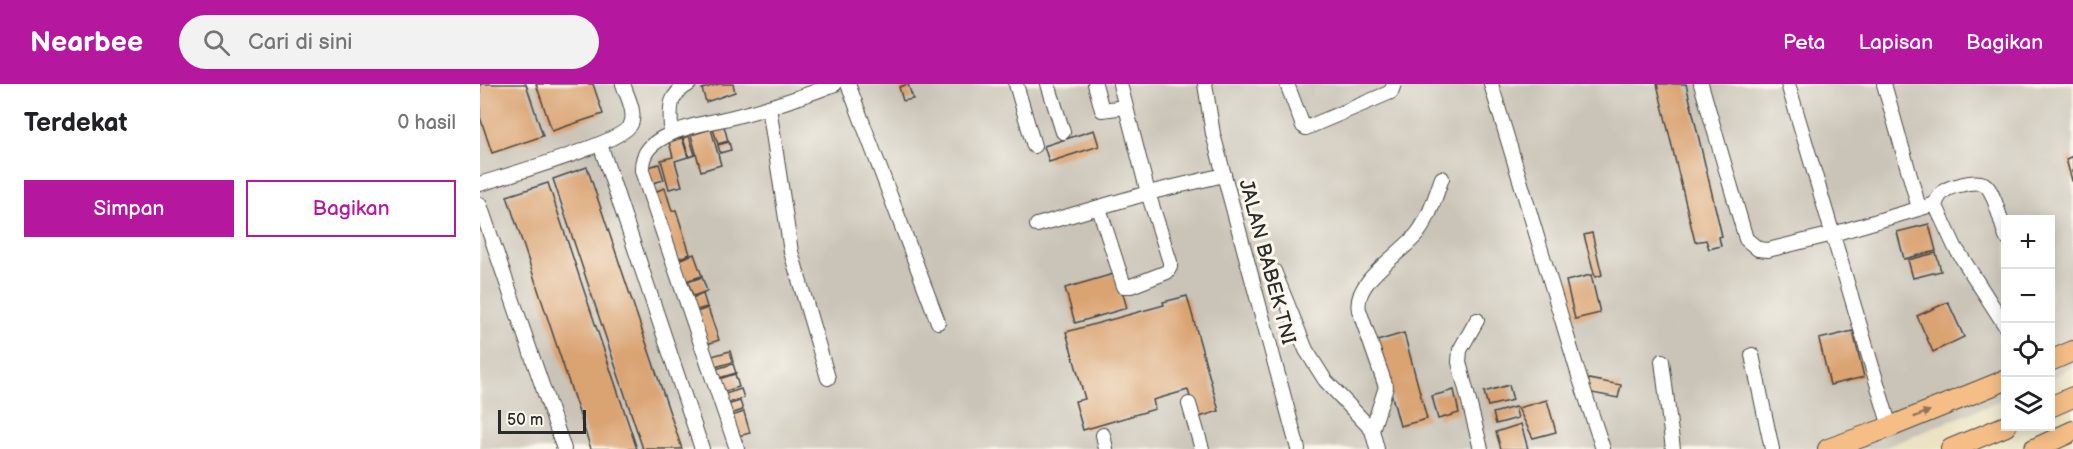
<!DOCTYPE html>
<html lang="id">
<meta charset="utf-8">
<style>
:root{--surface:#fff;--page:#f2f2f2;--text:#202124;--muted:#757577;--line:#e0e0e0;--accent:#b5179e}
body{margin:0;font-family:"Balsamiq Sans",sans-serif;background:var(--page);color:var(--text)}
.controls{position:absolute;right:18px;bottom:18px;display:grid;overflow:hidden;border-radius:0px;box-shadow:0 3px 15px #0003}
.controls button{width:54px;height:54px;display:grid;place-items:center;padding:0;border:0;border-bottom:2px solid var(--line);background:var(--surface);color:var(--text);font:30px sans-serif}
.scale{position:absolute;left:18px;bottom:15px;width:88px;box-sizing:border-box;padding-left:6px;border:3px solid #2b2b2b;border-top:0;font-size:16px;line-height:21px;white-space:nowrap;color:#2b2b2b;-webkit-text-stroke:4px #fbf7ec;paint-order:stroke}
.list{margin:0;padding:0;list-style:none}
h2{display:flex;justify-content:space-between;align-items:center;height:78px;margin:0;padding:0 24px;font-size:26px}
h2 small{font-size:20px;font-weight:400;color:var(--muted)}
.actions{display:flex;gap:12px;padding:18px 24px}
.actions a{flex:1;padding:14px 0;border:2px solid var(--accent);border-radius:0px;text-align:center;font-size:21px;color:var(--accent)}
.actions .main{background:var(--accent);color:#fff}
.icon{flex:none;width:33px;height:33px;fill:none;stroke:currentColor;stroke-width:2;stroke-linecap:round;stroke-linejoin:round}
.map{position:relative;flex:none;width:1593px;height:365px;overflow:hidden}
header{display:flex;align-items:center;gap:36px;box-sizing:border-box;height:84px;padding:0 30px;background:var(--accent);color:#fff}
header strong{font-size:28px}
nav{display:flex;gap:33px;margin-inline-start:auto;font-size:21px}
.search{width:420px;height:54px;background:var(--page);display:flex;align-items:center;gap:15px;box-sizing:border-box;padding:0 21px;border-radius:33px;color:var(--muted);font-size:22px}
main{display:flex}
aside{flex:1;background:var(--surface)}
.map>svg:first-child{display:block}
</style>
<header>
<strong>Nearbee</strong>
<div class="search"><svg class="icon" aria-label="search" viewBox="0 0 24 24"><circle cx="10" cy="10" r="6"/><path d="M15 15l6 6"/></svg>Cari di sini</div>
<nav><a>Peta</a><a>Lapisan</a><a>Bagikan</a></nav>
</header>
<main>
<aside>
<h2>Terdekat<small>0 hasil</small></h2>
<ul class="list">
</ul>
<div class="actions"><a class="main">Simpan</a><a>Bagikan</a></div>
</aside>
<div class="map">
<svg width="1593" height="365" viewBox="0 0 1593 365">
<rect width="100%" height="100%" fill="#fbf7ec"/>
<filter id="ink" filterUnits="userSpaceOnUse"><feTurbulence type="fractalNoise" baseFrequency=".0167" numOctaves="2"/><feDisplacementMap in="SourceGraphic" scale="12" xChannelSelector="R" yChannelSelector="G"/><feConvolveMatrix kernelMatrix="1 2 1 2 8 2 1 2 1" color-interpolation-filters="sRGB"/></filter>
<filter id="wash" filterUnits="userSpaceOnUse"><feTurbulence type="fractalNoise" baseFrequency=".008" numOctaves="4" result="noise"/><feDisplacementMap in="SourceGraphic" scale="24" xChannelSelector="R" yChannelSelector="G"/><feGaussianBlur stdDeviation="1.35" result="paint"/><feColorMatrix in="noise" values="0 0 0 0 0 0 0 0 0 0 0 0 0 0 0 0 0 1.4 0 .05"/><feComposite in="paint" operator="in"/></filter>
<g filter="url(#wash)">
<rect width="100%" height="100%" fill="#ebe3c3"/>
<!-- industrial -->
<polygon fill="#c9c3b8" points="0,0 1593,0 1593,283 1571,294 1570,135 1526,135 1525,315 1401,365 0,365"/>
<g id="blocks">
<!-- building -->
<g fill="#daa372">
<polygon points="0,0 46,0 63,52 12,69 0,33"/>
<polygon points="56,0 113,0 123,30 72,47"/>
<polygon points="239,0 253,0 255,8 226,18 222,5"/>
<polygon points="428,0 433,15 423,17 419,3"/>
<polygon points="1177,0 1206,0 1242,152 1239,153 1241,162 1229,165 1226,156 1215,158"/>
<polygon points="244,42 248,57 238,60 233,45"/>
<polygon points="231,45 241,81 221,87 211,51"/>
<polygon points="614,46 619,62 569,78 564,62"/>
<polygon points="209,52 215,71 209,73 203,54"/>
<polygon points="202,54 208,73 195,77 202,102 189,105 181,76 193,73 189,58"/>
<polygon points="249,58 251,66 240,69 238,61"/>
<polygon points="1593,72 1593,97 1592,97 1586,75"/>
<polygon points="179,80 184,96 172,99 168,83"/>
<polygon points="107,83 202,365 163,365 73,95"/>
<polygon points="68,99 157,365 111,365 27,112"/>
<polygon points="185,104 192,127 196,126 210,170 197,175 174,108"/>
<polygon points="1449,140 1456,167 1424,175 1417,148"/>
<polygon points="1112,149 1122,191 1115,193 1104,151"/>
<polygon points="1456,169 1461,187 1433,194 1428,176"/>
<polygon points="214,170 222,192 205,197 198,176"/>
<polygon points="637,189 647,224 595,239 585,204"/>
<polygon points="1111,191 1120,229 1095,235 1086,197"/>
<polygon points="222,193 227,207 213,212 208,198"/>
<polygon points="223,210 227,223 213,227 209,215"/>
<polygon points="707,212 739,327 716,334 708,306 673,316 675,325 603,346 595,317 605,315 586,248 684,221 683,218"/>
<polygon points="1468,218 1484,253 1453,268 1437,232"/>
<polygon points="228,224 239,256 224,261 214,229"/>
<polygon points="1373,247 1384,293 1350,301 1339,255"/>
<polygon points="924,249 947,335 920,342 897,257"/>
<polygon points="250,267 253,278 235,283 232,272"/>
<polygon points="253,280 256,289 239,294 236,285"/>
<polygon points="255,290 259,303 242,308 239,295"/>
<polygon points="1109,295 1141,301 1138,314 1107,308"/>
<polygon points="1029,301 1033,316 1008,322 1004,308"/>
<polygon points="261,305 264,314 244,320 242,311"/>
<polygon points="974,306 979,329 958,335 952,312"/>
<polygon points="1067,316 1076,348 1053,354 1038,324"/>
<polygon points="260,317 263,326 247,331 244,322"/>
<polygon points="1035,323 1038,334 1016,340 1013,329"/>
<polygon points="264,328 270,349 254,353 249,333"/>
<polygon points="1041,340 1048,365 1021,365 1016,348"/>
</g>
</g>
</g>
<g filter="url(#ink)">
<use href="#blocks" fill-opacity="0" stroke="#484742" stroke-width="1.5"/>
<g fill="none" stroke-linecap="round" stroke-linejoin="round">
<!-- minor casing -->
<g stroke="#484742" stroke-width="16">
<g id="minor">
<polyline points="368,0 458,238"/>
<polyline points="536,0 554,62"/>
<polyline points="568,0 583,48"/>
<polyline points="615,0 622,26 645,23"/>
<polyline points="725,0 733,50 744,91 818,365"/>
<polyline points="807,0 823,42 826,44 911,8 914,0"/>
<polyline points="1011,0 1099,292 1123,365"/>
<path d="M 1221,0 L 1266,155 L 1278,165 L 1288,166 L 1353,150 L 1455,120 C 1461,107 1466,104 1480,101 C 1487,99 1497,97 1504,100 C 1514,105 1522,142 1526,153"/>
<polyline points="1308,0 1410,343"/>
<polyline points="1404,0 1439,124"/>
<polyline points="289,23 311,168 348,294"/>
<path d="M 191,49 C 191,25 186,13 209,0"/>
<polyline points="120,60 222,365"/>
<path d="M 0,100 C 24,92 143,59 151,40 C 156,28 147,12 143,0"/>
<polyline points="1455,120 1475,163 1526,243"/>
<polyline points="0,121 84,365"/>
<polyline points="619,124 644,202 651,202 687,188 690,183 690,178 668,109 640,0"/>
<polyline points="557,141 668,109 744,91"/>
<polyline points="794,187 826,266 845,296 892,346 897,365"/>
<polyline points="997,236 980,266 979,278 1001,365"/>
<polyline points="1272,271 1292,365"/>
<polyline points="1182,277 1193,365"/>
<polyline points="709,320 722,365"/>
<path d="M 892,346 L 906,303 L 879,226 C 873,197 920,171 937,150 C 950,133 955,113 962,94"/>
<polyline points="623,351 626,365"/>
<path d="M 257,365 L 162,87 C 161,67 173,58 190,50 C 207,41 234,38 253,33 C 288,24 322,13 355,0"/>
</g>
</g>
<!-- highway casing -->
<g stroke="#484742" stroke-width="22">
<g id="highway">
<polyline points="1570,277 1593,267"/>
<polyline points="1570,323 1593,313"/>
<polyline points="1348,365 1410,343 1526,296"/>
<polyline points="1471,365 1526,342"/>
<polyline points="1554,365 1593,347"/>
</g>
</g>
<!-- minor -->
<use href="#minor" stroke="#fff" stroke-width="14"/>
<!-- highway -->
<use href="#highway" stroke="#f6be87" stroke-width="20"/>
</g>
<!-- one-way arrows -->
<defs><path id="oneway-solid" d="M-6-.8H1V-3.2L6.5 0L1 3.2V.8H-6Z" transform="scale(1.5)"/></defs>
<use fill="#907459" href="#oneway-solid" transform="translate(1442 330) rotate(-22)"/>
</g>
<g text-anchor="middle" dominant-baseline="central" stroke-width="6" stroke-linejoin="round" paint-order="stroke">
<!-- street labels -->
<g font-size="20" fill="#2b2b2b" stroke="#fbf7ec">
<text transform="translate(787 178) rotate(75)">JALAN BABEK TNI</text>
</g>
</g>
</svg>
<div class="controls">
<button>+</button>
<button>−</button>
<button><svg class="icon" aria-label="locate" viewBox="0 0 24 24"><circle cx="12" cy="12" r="6"/><path d="M12 2v4M12 18v4M2 12h4M18 12h4"/></svg></button>
<button><svg class="icon" aria-label="layers" viewBox="0 0 24 24"><path d="M12 4l9 5-9 5-9-5zM3 14l9 5 9-5"/></svg></button>
</div>
<div class="scale">50 m</div>
</div>
</main>
